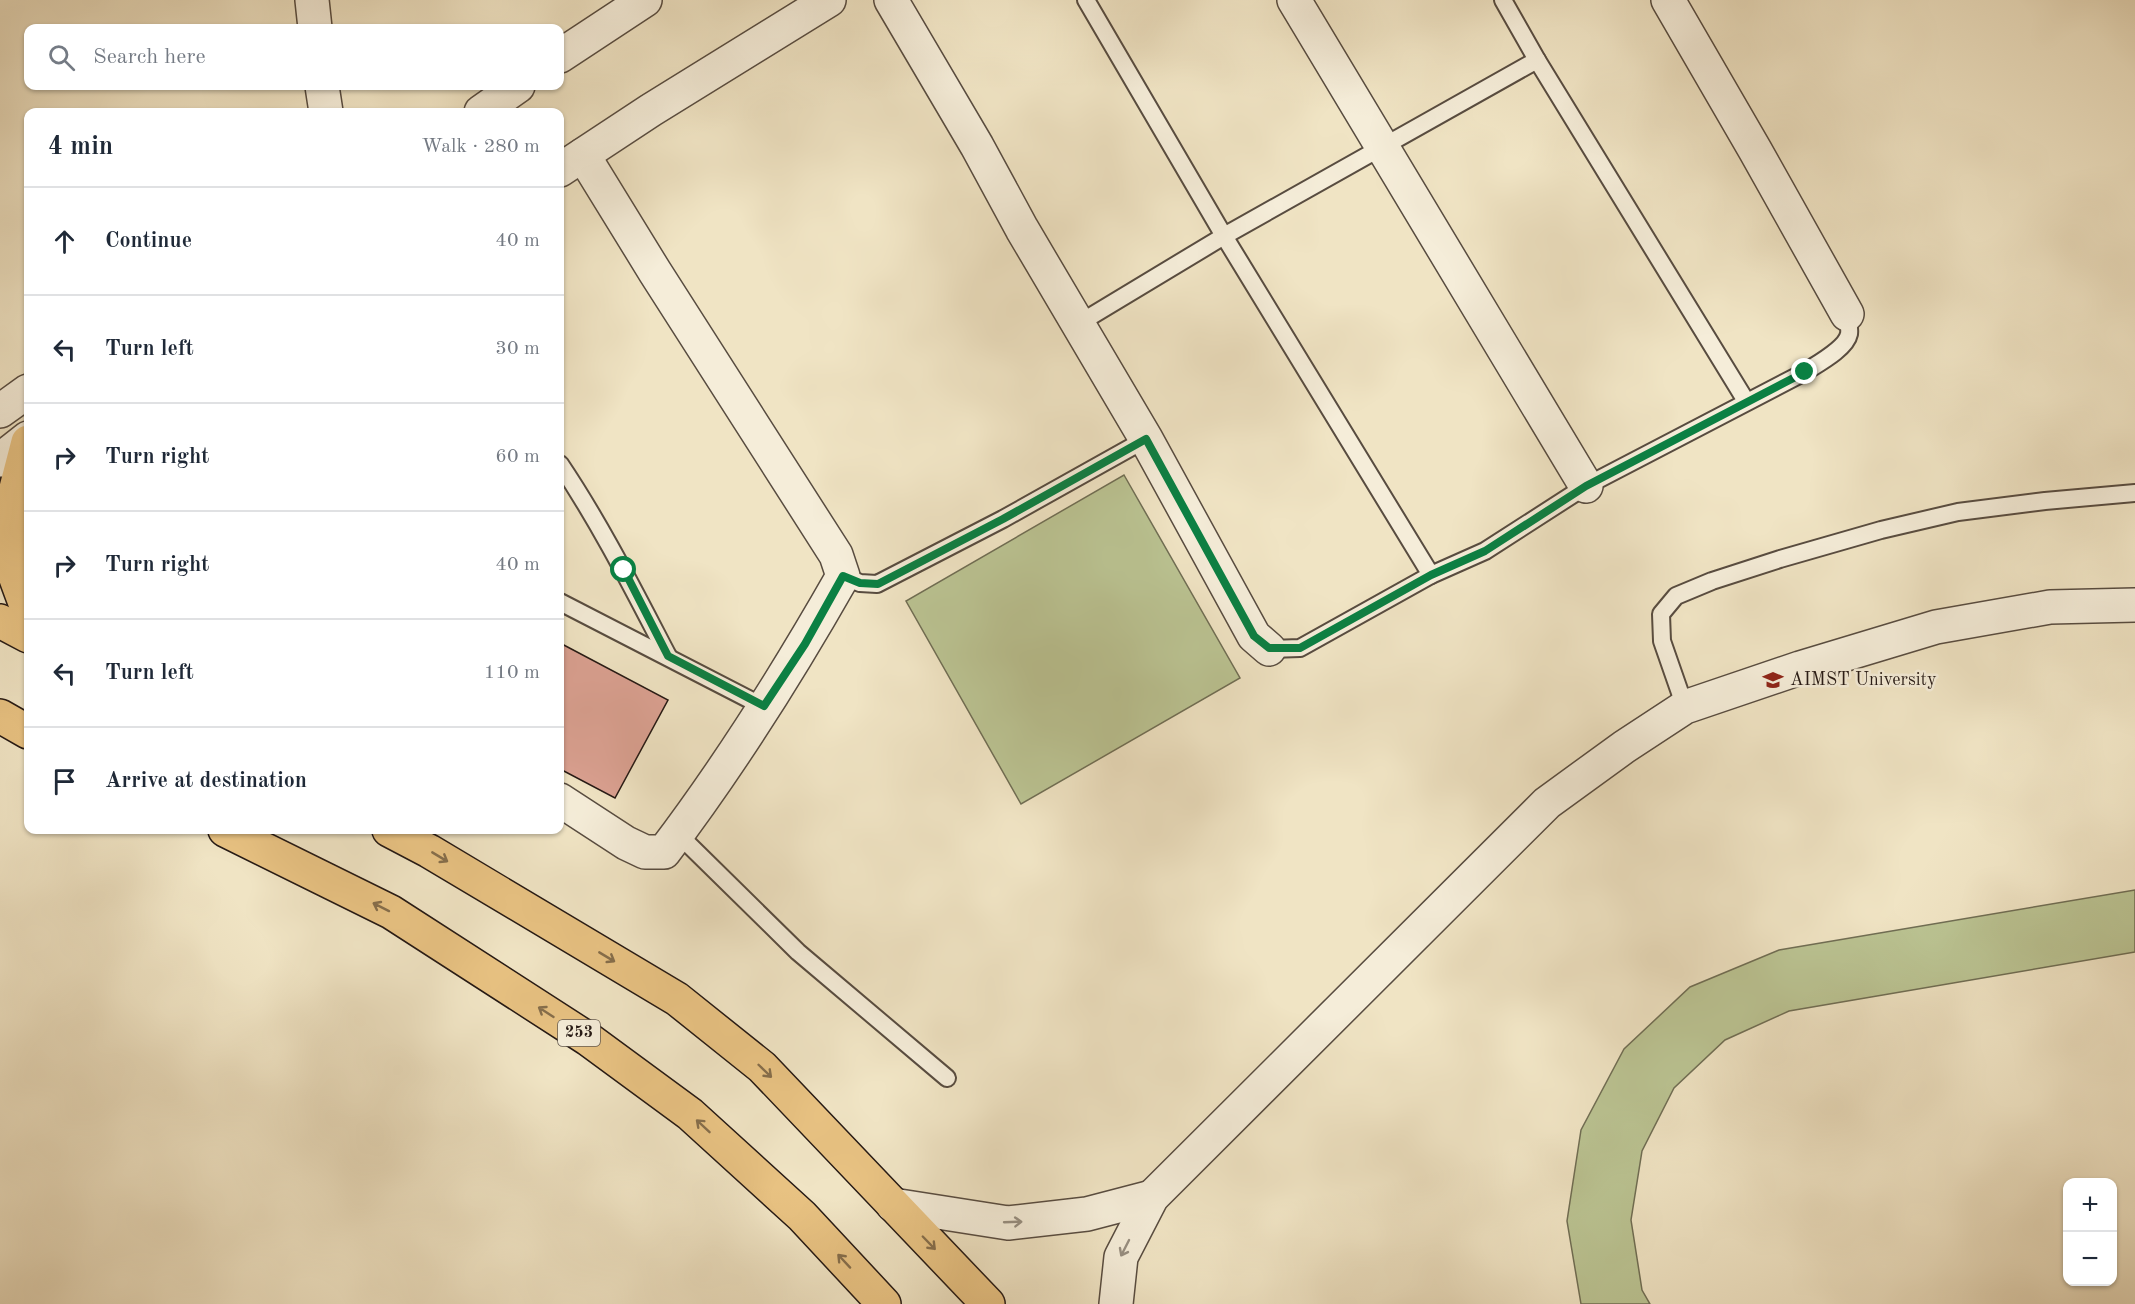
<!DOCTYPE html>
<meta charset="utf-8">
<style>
:root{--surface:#fff;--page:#f2f2f3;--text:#1f2937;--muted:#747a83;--line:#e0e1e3}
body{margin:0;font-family:"Old Standard TT",serif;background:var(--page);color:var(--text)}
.controls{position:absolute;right:18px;bottom:18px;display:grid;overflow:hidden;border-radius:12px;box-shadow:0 2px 4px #0004}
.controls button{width:54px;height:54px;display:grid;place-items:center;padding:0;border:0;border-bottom:2px solid var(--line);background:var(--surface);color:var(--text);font:30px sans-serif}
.stop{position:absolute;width:18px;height:18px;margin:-14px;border:4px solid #0b8043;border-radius:50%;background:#fff}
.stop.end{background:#0b8043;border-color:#fff;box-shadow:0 2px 6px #0008}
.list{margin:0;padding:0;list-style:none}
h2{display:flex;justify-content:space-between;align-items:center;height:78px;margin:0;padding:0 24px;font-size:26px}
h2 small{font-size:20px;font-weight:400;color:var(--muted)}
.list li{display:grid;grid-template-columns:39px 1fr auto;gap:18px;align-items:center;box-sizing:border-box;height:108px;padding:0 24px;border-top:2px solid var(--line)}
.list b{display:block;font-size:22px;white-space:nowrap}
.list em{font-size:20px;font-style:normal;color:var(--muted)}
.icon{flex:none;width:33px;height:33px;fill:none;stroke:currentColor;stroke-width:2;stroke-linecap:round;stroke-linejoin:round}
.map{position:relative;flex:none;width:2135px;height:1304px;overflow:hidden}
.search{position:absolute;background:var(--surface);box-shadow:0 2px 4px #0004;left:24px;top:24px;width:540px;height:66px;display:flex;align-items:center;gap:15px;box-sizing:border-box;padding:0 21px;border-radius:12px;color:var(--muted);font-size:22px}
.panel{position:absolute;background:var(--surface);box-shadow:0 2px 4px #0004;left:24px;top:108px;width:540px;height:726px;border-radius:12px}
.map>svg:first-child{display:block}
</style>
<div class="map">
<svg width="2135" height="1304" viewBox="0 0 2135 1304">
<rect width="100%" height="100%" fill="#f0e4c4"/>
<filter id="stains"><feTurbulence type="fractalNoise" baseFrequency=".00333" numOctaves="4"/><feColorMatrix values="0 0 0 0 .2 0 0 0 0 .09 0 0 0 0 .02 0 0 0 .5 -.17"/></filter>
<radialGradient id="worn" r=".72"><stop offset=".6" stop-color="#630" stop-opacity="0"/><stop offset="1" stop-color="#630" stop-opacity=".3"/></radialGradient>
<!-- green -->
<g fill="#bbc493" stroke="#706e54" stroke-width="1.5">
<polygon points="1124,475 1240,678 1021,804 906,601"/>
<polygon points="2135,890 2135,952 1789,1011 1725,1040 1674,1088 1642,1151 1631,1220 1642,1290 1650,1304 1581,1304 1567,1221 1581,1130 1624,1049 1690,987 1779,950"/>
</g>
<!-- building -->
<polygon fill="#dba192" stroke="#251914" stroke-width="1.5" points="560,643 668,700 615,798 560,769"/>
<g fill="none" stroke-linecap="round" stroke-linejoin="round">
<!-- lane casing -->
<g stroke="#584c40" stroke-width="20">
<g id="lane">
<polyline points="1086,0 1224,236 1431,575 1300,648 1269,649"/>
<polyline points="1503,0 1537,60 1746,401"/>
<polyline points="1078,324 1224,236 1537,60"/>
<path d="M 560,464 C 601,525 634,591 668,656"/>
<path d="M 1431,575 L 1485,551 L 1586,486 L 1805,372 C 1817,364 1846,349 1849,334 C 1850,328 1848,321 1847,314"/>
<polyline points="843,576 860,583 877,584 1003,519 1146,439"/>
<polyline points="560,602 764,707"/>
<polyline points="1685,707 1662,641 1661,614 1676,596 1712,581 1780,559 1881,530 1958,512 2045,501 2135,493"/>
<polyline points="678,834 798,952 947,1078"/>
</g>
</g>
<!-- street casing -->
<g stroke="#584c40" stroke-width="36">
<g id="street">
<polyline points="312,0 315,28"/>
<polyline points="891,0 977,146 1022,229 1146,439 1254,636 1269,649"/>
<polyline points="1294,0 1586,486"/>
<polyline points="1668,0 1755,150 1847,314"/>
<polyline points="560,56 645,0"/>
<polyline points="322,86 326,112"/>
<polyline points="481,112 518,86"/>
<polyline points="560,170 651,110 829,0"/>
<polyline points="0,411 28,391"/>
<polyline points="0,460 28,438"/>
<path d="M 560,800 L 626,843 L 645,852 L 664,852 C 730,765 789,671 843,576 L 836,555 L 655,272 L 583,155"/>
<polyline points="893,1205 1008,1223 1087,1214 1152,1197"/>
<polyline points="1116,1304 1121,1257 1152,1197 1547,803 1624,747 1685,707 1800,668 1936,627 2050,607 2135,605"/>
</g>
</g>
<!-- primary casing -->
<g stroke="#251914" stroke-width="36">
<g id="primary">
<polyline points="28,442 14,496 11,565 28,611"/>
<polyline points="0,621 28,636"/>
<polyline points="0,716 28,732"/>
<polyline points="225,830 391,912 588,1039 690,1114 802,1216 884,1304"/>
<polyline points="389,830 429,851 677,999 762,1067 988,1304"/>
</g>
</g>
<!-- lane -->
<use href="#lane" stroke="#f5edd9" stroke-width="16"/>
<!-- street -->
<use href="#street" stroke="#f5edd9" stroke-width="33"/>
<!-- primary -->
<use href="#primary" stroke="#e8c282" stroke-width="33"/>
</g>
<!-- one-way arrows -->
<defs><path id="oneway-shaft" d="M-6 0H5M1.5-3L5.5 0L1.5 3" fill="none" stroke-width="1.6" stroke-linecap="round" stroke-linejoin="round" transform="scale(1.5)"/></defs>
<g stroke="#866e4b">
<use href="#oneway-shaft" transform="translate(440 857) rotate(31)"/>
<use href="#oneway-shaft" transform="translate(381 907) rotate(-153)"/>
<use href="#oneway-shaft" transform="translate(607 957) rotate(31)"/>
<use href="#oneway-shaft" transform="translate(546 1012) rotate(-147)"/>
<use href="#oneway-shaft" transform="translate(765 1071) rotate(44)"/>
<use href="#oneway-shaft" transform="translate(703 1126) rotate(-137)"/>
<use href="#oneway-shaft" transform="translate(929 1243) rotate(46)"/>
<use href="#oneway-shaft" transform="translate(844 1261) rotate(-133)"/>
</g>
<g stroke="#978e80">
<use href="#oneway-shaft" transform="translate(1013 1222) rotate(-2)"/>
<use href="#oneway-shaft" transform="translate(1125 1248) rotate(117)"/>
</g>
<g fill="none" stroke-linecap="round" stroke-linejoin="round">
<!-- route -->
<polyline stroke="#0b8043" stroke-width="8" points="624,570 668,656 764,706 805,644 843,576 860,583 878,584 1003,519 1146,439 1254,636 1269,648 1300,648 1431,575 1485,551 1586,486 1805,372"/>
</g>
<!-- icons -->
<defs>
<g id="university-bare" transform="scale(1.62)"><path d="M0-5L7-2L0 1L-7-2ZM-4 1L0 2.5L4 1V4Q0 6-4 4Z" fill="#8f2418" stroke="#f5edd9" stroke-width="2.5" paint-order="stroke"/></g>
</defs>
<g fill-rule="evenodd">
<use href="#university-bare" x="1773" y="680"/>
</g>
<g text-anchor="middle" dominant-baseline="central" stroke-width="5" stroke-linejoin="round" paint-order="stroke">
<!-- shield labels -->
<rect fill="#f5edd9" stroke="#63594f" stroke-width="1.5" x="558" y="1020" width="42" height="26" rx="4.5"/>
<g font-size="16" font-weight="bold" fill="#251914">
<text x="579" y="1033">253</text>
</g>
<!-- poi labels -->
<g font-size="18" fill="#251914" stroke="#f5edd9" text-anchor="start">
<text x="1790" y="680">AIMST University</text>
</g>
</g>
<rect width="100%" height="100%" filter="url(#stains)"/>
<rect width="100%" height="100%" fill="url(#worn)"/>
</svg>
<div class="controls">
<button>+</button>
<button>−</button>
</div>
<div class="stop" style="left:624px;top:570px"></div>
<div class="stop end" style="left:1805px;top:372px"></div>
<div class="search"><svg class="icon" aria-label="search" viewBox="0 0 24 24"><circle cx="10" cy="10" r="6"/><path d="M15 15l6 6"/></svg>Search here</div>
<section class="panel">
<h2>4 min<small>Walk · 280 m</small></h2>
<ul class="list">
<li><svg class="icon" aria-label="ahead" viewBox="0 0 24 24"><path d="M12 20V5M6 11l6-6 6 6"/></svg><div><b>Continue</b></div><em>40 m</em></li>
<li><svg class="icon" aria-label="left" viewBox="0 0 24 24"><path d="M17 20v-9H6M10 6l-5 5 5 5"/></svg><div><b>Turn left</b></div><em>30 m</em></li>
<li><svg class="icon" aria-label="right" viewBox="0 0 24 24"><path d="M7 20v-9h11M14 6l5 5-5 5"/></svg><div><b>Turn right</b></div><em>60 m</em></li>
<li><svg class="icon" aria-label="right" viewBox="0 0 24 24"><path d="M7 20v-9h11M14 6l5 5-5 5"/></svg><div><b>Turn right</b></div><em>40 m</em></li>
<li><svg class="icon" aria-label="left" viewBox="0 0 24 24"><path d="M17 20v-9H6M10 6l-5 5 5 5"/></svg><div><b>Turn left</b></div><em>110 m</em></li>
<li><svg class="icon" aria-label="arrive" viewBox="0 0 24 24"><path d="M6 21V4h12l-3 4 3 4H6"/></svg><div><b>Arrive at destination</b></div></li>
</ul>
</section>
</div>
